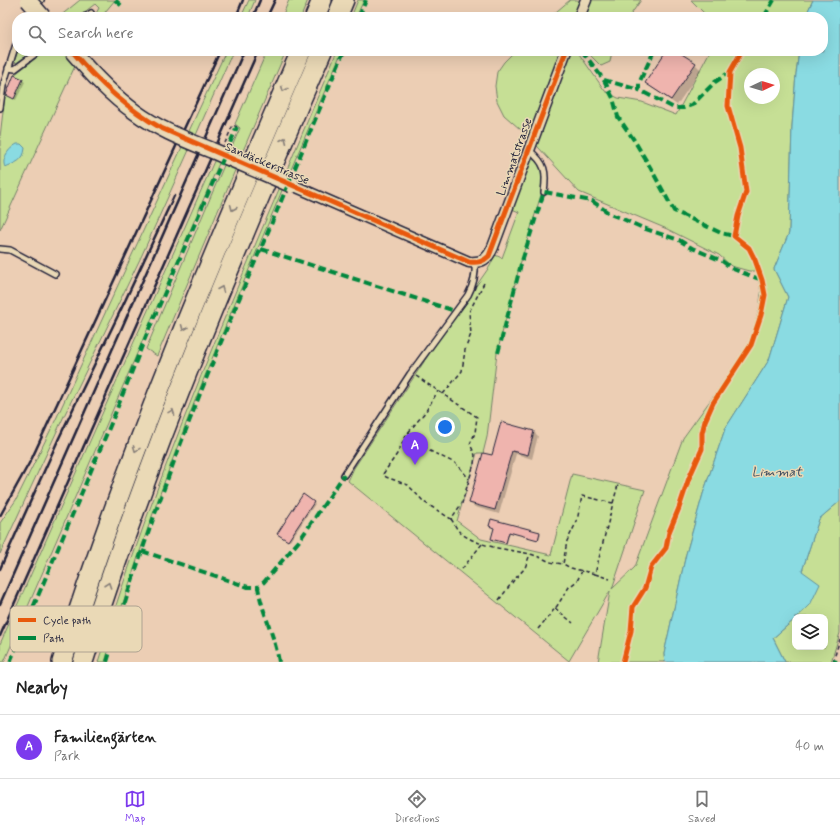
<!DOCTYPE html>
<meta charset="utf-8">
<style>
:root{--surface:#fff;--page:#f6f6f6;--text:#222;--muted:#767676;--line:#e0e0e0;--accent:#7c3aed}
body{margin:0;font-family:Mynerve,sans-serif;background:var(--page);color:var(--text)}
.controls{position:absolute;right:12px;bottom:12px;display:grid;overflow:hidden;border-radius:8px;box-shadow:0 4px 16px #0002}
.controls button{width:36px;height:36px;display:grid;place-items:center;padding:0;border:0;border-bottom:1px solid var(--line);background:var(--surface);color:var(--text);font:20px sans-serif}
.compass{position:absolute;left:744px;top:68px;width:36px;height:36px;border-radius:50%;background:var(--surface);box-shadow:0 4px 16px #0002;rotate:86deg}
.you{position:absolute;left:445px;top:427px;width:14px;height:14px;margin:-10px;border:3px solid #fff;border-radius:50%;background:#1a73e8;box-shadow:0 0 0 6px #1a73e833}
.badge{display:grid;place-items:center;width:26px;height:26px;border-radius:50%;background:var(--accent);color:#fff;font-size:13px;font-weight:700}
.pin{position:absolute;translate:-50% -33px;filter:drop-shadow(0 1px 2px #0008)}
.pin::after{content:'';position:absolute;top:21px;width:14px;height:12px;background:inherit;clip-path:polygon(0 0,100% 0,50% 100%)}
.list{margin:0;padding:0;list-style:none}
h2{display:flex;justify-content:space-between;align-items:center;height:52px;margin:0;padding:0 16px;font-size:17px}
h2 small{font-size:13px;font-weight:400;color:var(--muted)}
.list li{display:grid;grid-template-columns:26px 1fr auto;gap:12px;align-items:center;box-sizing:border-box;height:64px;padding:0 16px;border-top:1px solid var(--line)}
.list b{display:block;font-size:15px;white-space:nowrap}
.list p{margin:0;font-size:13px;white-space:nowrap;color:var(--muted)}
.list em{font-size:13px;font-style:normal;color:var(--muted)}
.icon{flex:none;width:22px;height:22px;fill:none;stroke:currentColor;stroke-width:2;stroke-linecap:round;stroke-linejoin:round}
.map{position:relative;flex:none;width:840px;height:662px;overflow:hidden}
.search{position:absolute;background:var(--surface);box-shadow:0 4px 16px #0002;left:12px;right:12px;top:12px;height:44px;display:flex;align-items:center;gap:10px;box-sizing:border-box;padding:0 14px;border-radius:16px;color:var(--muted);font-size:15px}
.sheet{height:116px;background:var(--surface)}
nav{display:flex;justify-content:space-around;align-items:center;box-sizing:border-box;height:56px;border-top:1px solid var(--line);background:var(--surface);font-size:11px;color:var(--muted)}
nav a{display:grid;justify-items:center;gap:2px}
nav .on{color:var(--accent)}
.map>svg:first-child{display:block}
</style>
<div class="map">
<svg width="840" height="662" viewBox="0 0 840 662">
<rect width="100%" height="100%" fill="#ecceb4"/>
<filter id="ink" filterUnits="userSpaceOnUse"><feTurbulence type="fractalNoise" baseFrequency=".025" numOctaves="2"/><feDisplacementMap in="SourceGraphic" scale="8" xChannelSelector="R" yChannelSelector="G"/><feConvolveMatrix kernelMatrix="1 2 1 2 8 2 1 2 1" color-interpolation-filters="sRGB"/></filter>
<g filter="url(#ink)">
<!-- green -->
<g fill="#c6df95" stroke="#748068" fill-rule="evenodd">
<polygon points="80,0 115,0 101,17 94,17 99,8 95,4 78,17 59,17"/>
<polygon points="249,0 255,0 248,17 241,17"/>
<polygon points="289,0 308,0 301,17 282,17"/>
<polygon points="358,0 364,0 356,17 351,17"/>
<polygon points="570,0 580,0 573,17 550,17"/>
<polygon points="589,0 641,0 629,17 583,17"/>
<polygon points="691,0 813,0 805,17 708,17"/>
<polygon points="18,51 34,51 16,63 14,61"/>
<polygon points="45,51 63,51 75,66 0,230 0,137 5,94 14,98 23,79 14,75"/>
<polygon points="226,51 233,51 196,135 189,131"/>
<polygon points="267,51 286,51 242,153 231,149 240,128 235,124"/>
<polygon points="337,51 342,51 289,174 286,172"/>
<path d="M 515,51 L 577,51 L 605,91 L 618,98 L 642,102 L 676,115 L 710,51 L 799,51 L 796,74 L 792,126 L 789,233 L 774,269 L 788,297 L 769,360 L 725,429 L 703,494 L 686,554 L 664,654 L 665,662 L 598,662 L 610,591 L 569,661 L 348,481 L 354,468 L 437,342 L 490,266 L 495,255 L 502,258 L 519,212 L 512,209 L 529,161 L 532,159 L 539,163 L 544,180 L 543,188 L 519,268 L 497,353 L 487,437 L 483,453 L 477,453 L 457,521 L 481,539 L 551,555 L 572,474 L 645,490 L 612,589 L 635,567 L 683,438 L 717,391 L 750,341 L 759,309 L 761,293 L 757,271 L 749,271 L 731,266 L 719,255 L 667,229 L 579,192 L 528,136 L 504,115 L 497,101 L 495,86 L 497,72 L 504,62 ZM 750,74 L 774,74 L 774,98 L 750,98 Z"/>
<polygon points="586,51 612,51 610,62 601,66"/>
<polygon points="182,147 189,150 141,257 64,416 0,554 0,523 16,500 56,419"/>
<polygon points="215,159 220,161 4,662 0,662 0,644"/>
<polygon points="225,163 236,168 157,356 146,349"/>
<path d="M 280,187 L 283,188 C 254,258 224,328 196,398 C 162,485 131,573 105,662 L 98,662 C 108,630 118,598 129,567 C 174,438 226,312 280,187 Z"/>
<polygon points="840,501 840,633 831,662 785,662 773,638 795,619 795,647 825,647 825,617 797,617 810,605 802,571 819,519"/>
</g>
<!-- water -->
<g fill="#8adbe2" stroke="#60919f">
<polygon points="813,0 840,0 840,501 819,519 802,571 820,584 810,605 797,617 795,617 795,619 773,638 785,662 665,662 664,654 686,554 703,494 725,429 769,360 788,297 774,269 789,233 792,126 796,74 799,51 823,51 823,17 805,17"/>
<path d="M 17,144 L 21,144 L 25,148 C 24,161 15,163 5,167 C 1,159 9,148 17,144 Z"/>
</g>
<!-- shadow -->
<g fill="#0003">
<polygon points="668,51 675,51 695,64 701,70 677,105 652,88 646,83"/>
<polygon points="22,80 25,82 16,100 10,97 7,95"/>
<polygon points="502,423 534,432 538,436 532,459 516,454 499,514 475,507 470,503 493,457"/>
<polygon points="303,496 315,504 290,541 279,534"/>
<polygon points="492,520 540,533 541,534 539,540 510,532 507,543 493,540 492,539 495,528 490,526"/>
</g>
<!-- building -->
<g fill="#efb4ae" stroke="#22223b">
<polygon points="666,51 677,51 696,63 671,100 645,83"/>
<polygon points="14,75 23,79 14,99 6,95"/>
<polygon points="501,422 534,431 528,455 512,451 495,510 469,503 483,453 492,455"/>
<polygon points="303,494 314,502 288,541 277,534"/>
<polygon points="491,519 540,532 538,540 509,532 506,543 491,539 494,528 489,526"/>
</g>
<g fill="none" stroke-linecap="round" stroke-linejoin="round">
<!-- lane casing -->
<g stroke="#22223b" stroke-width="8">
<g id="lane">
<polyline points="29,17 41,0"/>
<polyline points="85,17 91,13"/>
<polyline points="8,68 15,69 39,51"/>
<polyline points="0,108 3,86 17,41"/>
<path d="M 529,150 C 545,163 547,171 544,192"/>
<polyline points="0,249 10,250 55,274"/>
<path d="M 344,475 L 410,374 L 468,295 C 474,284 476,275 475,263"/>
</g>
</g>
<!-- street casing -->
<g stroke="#22223b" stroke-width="13">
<g id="street">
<polyline points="579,17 586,0"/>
<path d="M 292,185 L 469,262 C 482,263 488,259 493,247 L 566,51"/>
</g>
</g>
<!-- highway casing -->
<g stroke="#22223b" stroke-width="22">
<g id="highway">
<polyline points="315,17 322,0"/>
<polyline points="337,17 344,0"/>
<path d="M 62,662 C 128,453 214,252 301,51"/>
<path d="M 83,662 C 149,453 235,252 322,51"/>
</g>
</g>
<!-- path -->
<g stroke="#22223b" stroke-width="1.5" stroke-dasharray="4 3" stroke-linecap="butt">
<polyline points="225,143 233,125 237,127"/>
<polyline points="416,376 477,417 475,433 470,444 475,455 474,464 462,503 451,519 424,502 408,485 386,477 383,474 397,454 407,434 426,411 438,391"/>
<polyline points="443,394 462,371 465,350 471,334 469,312 484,283"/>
<polyline points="408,432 430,451 455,463 461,469 469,479"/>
<polyline points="613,503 618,485"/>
<path d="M 451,519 C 455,524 456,530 462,534 C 482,548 507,549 530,554 C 537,556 542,558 548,561 C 552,563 558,563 563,564 L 567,541 L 577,521 L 582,496 L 613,503 L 595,574 L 571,568 L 563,564"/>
<polyline points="462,569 482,544"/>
<polyline points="595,574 610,579"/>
<polyline points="499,600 514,580 525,568 530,554"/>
<polyline points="555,608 573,623"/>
<polyline points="538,629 557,606 569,587 577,581 582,571"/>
<polyline points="833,662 840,639"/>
</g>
<!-- lane -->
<use href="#lane" stroke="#ead9b6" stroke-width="5"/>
<!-- street -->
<use href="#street" stroke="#ead9b6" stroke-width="10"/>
<!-- highway -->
<use href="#highway" stroke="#ead9b6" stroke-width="19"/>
<!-- rail -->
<g stroke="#22223b" stroke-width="2.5">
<polyline points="236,17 243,0"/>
<polyline points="253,17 260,0"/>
<polyline points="267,17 275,0"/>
<polyline points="0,516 32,458 220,51"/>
<polyline points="0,569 59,438 124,303 174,196"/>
<polyline points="0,604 244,51"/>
<polyline points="0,636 258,51"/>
</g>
<!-- secondary-bridge casing -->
<g stroke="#22223b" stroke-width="18" stroke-linecap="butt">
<g id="secondary-bridge">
<polyline points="28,0 43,17"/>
<path d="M 72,51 C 91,73 111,95 135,112 C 158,129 184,139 211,150 C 238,162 265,173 292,185"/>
</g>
</g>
<!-- secondary-bridge -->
<use href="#secondary-bridge" stroke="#ead9b6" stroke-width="15"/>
<!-- quiet -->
<g stroke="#00873e" stroke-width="4" stroke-dasharray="8 4" stroke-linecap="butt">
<polyline points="115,0 122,6"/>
<polyline points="359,17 366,0"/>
<polyline points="764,17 774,0"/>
<polyline points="582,51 604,80 639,90"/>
<polyline points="654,51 639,83 639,90 674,108 684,108 692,105 715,82 730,72"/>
<polyline points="604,80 613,98 618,117 634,140 650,167 674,211 721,233 734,236"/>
<polyline points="261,249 455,311"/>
<polyline points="498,353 521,264 544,192 592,201 602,208 610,214 623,219 643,228 679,240 692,248 722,261 733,269 762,280"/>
<polyline points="142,551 248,587 258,587"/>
<polyline points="833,661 837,662"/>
<polyline points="10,662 112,421 146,336 237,127"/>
<path d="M 107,662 C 148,521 202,383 261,248 C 289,183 316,117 344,51"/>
<path d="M 279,662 C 275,636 262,613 258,587 L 264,582 L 299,541 L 344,475"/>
</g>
<!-- cycleway casing -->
<g stroke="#ead9b6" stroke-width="8">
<g id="cycleway">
<path d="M 72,51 C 98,82 126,108 161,128 L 469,262 C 478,263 483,262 489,256 L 566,51"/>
<polyline points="623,662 631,631 633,607 645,588 651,567 666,548 669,532 679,508 689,478 702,449 702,433 705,421 713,403 751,345 761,315 765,295 762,280 755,260 749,248 734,236 738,216 746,192 740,148 728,106 730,72 742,51"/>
</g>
</g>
<!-- cycleway -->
<use href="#cycleway" stroke="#e8590c" stroke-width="5"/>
</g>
<!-- one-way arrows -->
<defs><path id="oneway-chevron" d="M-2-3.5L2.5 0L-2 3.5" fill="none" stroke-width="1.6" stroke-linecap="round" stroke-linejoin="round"/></defs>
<g stroke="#867e78">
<use href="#oneway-chevron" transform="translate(284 89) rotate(113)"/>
<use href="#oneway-chevron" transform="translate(284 140) rotate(-67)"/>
<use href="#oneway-chevron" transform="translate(233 208) rotate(113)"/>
<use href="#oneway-chevron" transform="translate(221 289) rotate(-67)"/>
<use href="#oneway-chevron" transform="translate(184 328) rotate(112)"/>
<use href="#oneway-chevron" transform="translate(172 412) rotate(-69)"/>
<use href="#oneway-chevron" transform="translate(136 449) rotate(111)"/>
<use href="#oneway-chevron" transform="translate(108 585) rotate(-71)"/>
</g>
</g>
<g text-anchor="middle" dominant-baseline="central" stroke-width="3" stroke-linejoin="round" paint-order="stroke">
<!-- street labels -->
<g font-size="12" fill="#22223b" stroke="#ead9b6">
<text transform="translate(515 157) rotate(-70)">Limmatstrasse</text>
<text transform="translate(267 164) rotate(23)">Sandäckerstrasse</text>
</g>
<!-- water labels -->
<g font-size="13" font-style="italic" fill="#37475c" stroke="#ead9b6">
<text x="777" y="472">Limmat</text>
</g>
</g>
<!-- legend -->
<rect x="10" y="606" width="132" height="46" rx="6" fill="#ead9b6" stroke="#aea291" stroke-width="1"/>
<rect x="18" y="618" width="18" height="4" fill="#e8590c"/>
<rect x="18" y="636" width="18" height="4" fill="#00873e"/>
<g font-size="11" fill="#22223b">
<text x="43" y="624">Cycle path</text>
<text x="43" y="642">Path</text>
</g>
</svg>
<div class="controls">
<button><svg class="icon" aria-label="layers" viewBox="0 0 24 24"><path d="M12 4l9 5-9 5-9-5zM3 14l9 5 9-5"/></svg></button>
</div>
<svg class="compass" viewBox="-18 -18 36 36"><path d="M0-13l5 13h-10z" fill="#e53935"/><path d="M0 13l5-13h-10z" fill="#767676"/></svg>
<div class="you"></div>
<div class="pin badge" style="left:415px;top:465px">A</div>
<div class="search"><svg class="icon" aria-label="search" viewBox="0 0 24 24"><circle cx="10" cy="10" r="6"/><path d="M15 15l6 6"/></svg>Search here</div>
</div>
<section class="sheet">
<h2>Nearby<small></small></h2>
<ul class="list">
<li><span class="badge">A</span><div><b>Familiengärten</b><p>Park</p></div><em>40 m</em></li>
</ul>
</section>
<nav>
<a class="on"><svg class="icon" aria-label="map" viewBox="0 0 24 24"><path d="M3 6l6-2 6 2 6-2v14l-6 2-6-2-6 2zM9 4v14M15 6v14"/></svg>Map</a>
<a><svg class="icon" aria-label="directions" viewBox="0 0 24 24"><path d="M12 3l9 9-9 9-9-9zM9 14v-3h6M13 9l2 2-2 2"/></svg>Directions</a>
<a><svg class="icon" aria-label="saved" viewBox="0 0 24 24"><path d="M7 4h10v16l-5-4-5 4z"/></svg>Saved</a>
</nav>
